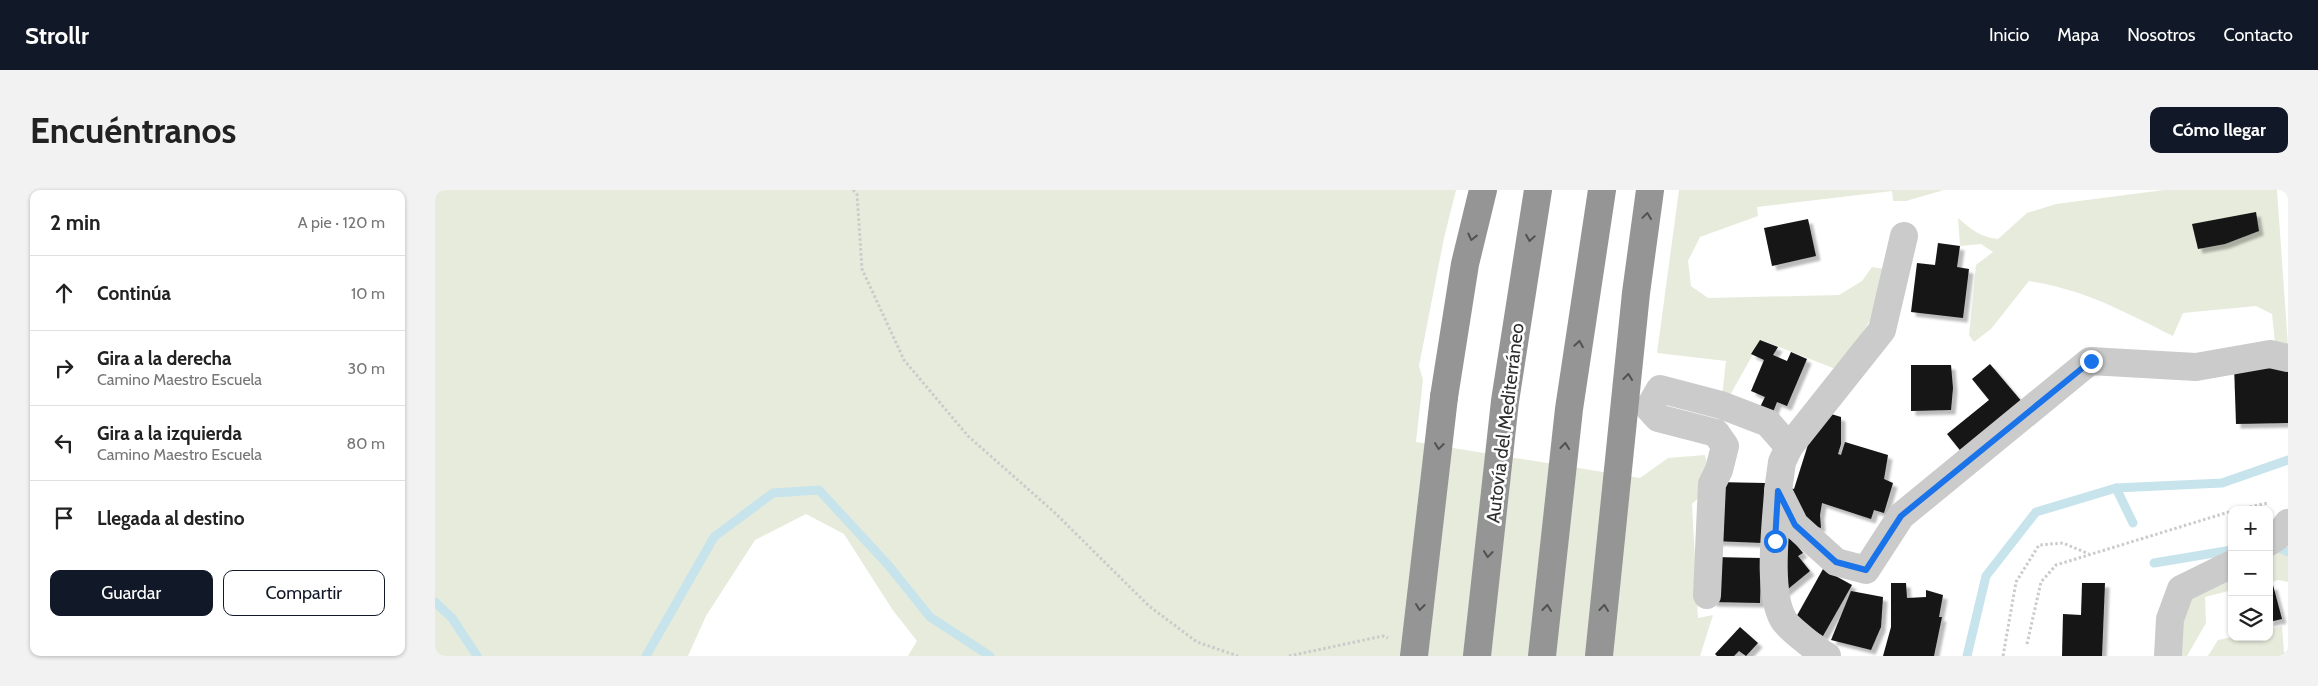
<!DOCTYPE html>
<html lang="es">
<meta charset="utf-8">
<style>
:root{--surface:#fff;--page:#f2f2f2;--text:#222;--muted:#767676;--line:#e0e0e0;--accent:#111827}
body{margin:0;font-family:Cabin,sans-serif;background:var(--page);color:var(--text)}
.controls{position:absolute;right:15px;bottom:15px;display:grid;overflow:hidden;border-radius:10px;box-shadow:0 1px 4px #0004}
.controls button{width:45px;height:45px;display:grid;place-items:center;padding:0;border:0;border-bottom:1px solid var(--line);background:var(--surface);color:var(--text);font:25px sans-serif}
.stop{position:absolute;width:15px;height:15px;margin:-11px;border:4px solid #1a73e8;border-radius:50%;background:#fff}
.stop.end{background:#1a73e8;border-color:#fff;box-shadow:0 1px 5px #0008}
.list{margin:0;padding:0;list-style:none}
h2{display:flex;justify-content:space-between;align-items:center;height:65px;margin:0;padding:0 20px;font-size:21px}
h2 small{font-size:16px;font-weight:400;color:var(--muted)}
.list li{display:grid;grid-template-columns:32px 1fr auto;gap:15px;align-items:center;box-sizing:border-box;height:75px;padding:0 20px;border-top:1px solid var(--line)}
.list b{display:block;font-size:19px;white-space:nowrap}
.list p{margin:0;font-size:16px;white-space:nowrap;color:var(--muted)}
.list em{font-size:16px;font-style:normal;color:var(--muted)}
.actions{display:flex;gap:10px;padding:15px 20px}
.actions a{flex:1;padding:11px 0;border:1px solid var(--accent);border-radius:10px;text-align:center;font-size:18px;color:var(--accent)}
.actions .main{background:var(--accent);color:#fff}
.icon{flex:none;width:28px;height:28px;fill:none;stroke:currentColor;stroke-width:2;stroke-linecap:round;stroke-linejoin:round}
.map{position:relative;flex:none;width:1853px;height:466px;overflow:hidden;border-radius:10px}
header{display:flex;align-items:center;gap:30px;box-sizing:border-box;height:70px;padding:0 25px;background:var(--accent);color:#fff}
header strong{font-size:24px}
nav{display:flex;gap:28px;margin-inline-start:auto;font-size:18px}
.intro{display:flex;align-items:center;justify-content:space-between;box-sizing:border-box;height:120px;padding:0 30px}
h1{margin:0;font-size:35px}
.button{padding:12px 22px;border-radius:10px;background:var(--accent);color:#fff;font-size:18px;font-weight:700}
main{display:flex;gap:30px;padding:0 30px}
aside{flex:1;background:var(--surface);border-radius:10px;box-shadow:0 1px 4px #0004}
.map>svg:first-child{display:block}
</style>
<header>
<strong>Strollr</strong>
<nav><a>Inicio</a><a>Mapa</a><a>Nosotros</a><a>Contacto</a></nav>
</header>
<div class="intro"><h1>Encuéntranos</h1><a class="button">Cómo llegar</a></div>
<main>
<aside>
<h2>2 min<small>A pie · 120 m</small></h2>
<ul class="list">
<li><svg class="icon" aria-label="ahead" viewBox="0 0 24 24"><path d="M12 20V5M6 11l6-6 6 6"/></svg><div><b>Continúa</b></div><em>10 m</em></li>
<li><svg class="icon" aria-label="right" viewBox="0 0 24 24"><path d="M7 20v-9h11M14 6l5 5-5 5"/></svg><div><b>Gira a la derecha</b><p>Camino Maestro Escuela</p></div><em>30 m</em></li>
<li><svg class="icon" aria-label="left" viewBox="0 0 24 24"><path d="M17 20v-9H6M10 6l-5 5 5 5"/></svg><div><b>Gira a la izquierda</b><p>Camino Maestro Escuela</p></div><em>80 m</em></li>
<li><svg class="icon" aria-label="arrive" viewBox="0 0 24 24"><path d="M6 21V4h12l-3 4 3 4H6"/></svg><div><b>Llegada al destino</b></div></li>
</ul>
<div class="actions"><a class="main">Guardar</a><a>Compartir</a></div>
</aside>
<div class="map">
<svg width="1853" height="466" viewBox="0 0 1853 466">
<defs>
<filter id="shadow"><feDropShadow dx="4.5" dy="4.5" stdDeviation="1" flood-color="#0004"/></filter>
</defs>
<rect width="100%" height="100%" fill="#fff"/>
<!-- green -->
<g fill="#e7ebdb">
<path d="M 0,0 L 1021,0 L 1009,48 L 984,176 L 988,190 L 981,252 L 1205,288 L 1233,268 L 1270,265 C 1276,291 1277,295 1257,314 L 1263,428 L 1278,425 L 1265,466 L 473,466 L 482,451 L 457,419 L 409,344 L 371,324 L 320,350 L 271,426 L 253,466 L 0,466 Z"/>
<polygon points="1244,0 1509,0 1471,11 1458,11 1457,1 1322,17 1323,26 1265,47 1253,71 1256,96 1273,108 1404,105 1427,91 1437,77 1449,79 1434,132 1403,180 1326,150 1294,207 1287,206 1291,171 1222,163"/>
<path d="M 1729,0 L 1842,0 L 1853,156 L 1840,153 L 1837,124 L 1821,116 L 1748,123 L 1738,146 C 1690,122 1648,99 1594,91 L 1556,139 L 1539,152 L 1534,145 L 1541,75 L 1558,62 L 1546,54 L 1525,56 L 1523,28 C 1536,39 1545,47 1563,49 L 1592,23 L 1621,14 Z"/>
<polygon points="1853,357 1853,392 1844,390 1834,392 1834,366"/>
<polygon points="1797,383 1797,400 1770,407 1771,433 1752,466 1740,466 1741,438 1757,402"/>
<polygon points="1847,436 1849,462 1853,463 1853,466 1773,466 1783,450 1797,447 1834,447 1834,439"/>
</g>
<g fill="none" stroke-linecap="round" stroke-linejoin="round">
<!-- stream -->
<g stroke="#c7e4ec" stroke-width="9">
<polyline points="1681,298 1698,333"/>
<polyline points="1837,355 1853,362"/>
<polyline points="1719,373 1797,360"/>
<polyline points="0,412 17,428 42,466"/>
<polyline points="211,466 279,347 338,303 384,300 454,376 495,427 555,466"/>
<polyline points="1532,466 1551,386 1601,322 1681,298 1787,293 1853,270"/>
</g>
</g>
<!-- building -->
<g fill="#151515" filter="url(#shadow)">
<polygon points="1821,22 1824,41 1790,54 1763,59 1757,34"/>
<polygon points="1373,29 1381,66 1337,76 1329,38"/>
<polygon points="1503,53 1525,56 1522,77 1534,79 1528,128 1476,122 1482,73 1500,75"/>
<polygon points="1325,150 1343,157 1338,165 1352,171 1356,162 1372,169 1352,216 1342,212 1336,227 1323,221 1330,207 1316,201 1329,170 1316,164"/>
<polygon points="1555,174 1588,213 1528,264 1512,244 1554,210 1537,189"/>
<polygon points="1476,175 1516,175 1518,198 1516,220 1476,221"/>
<polygon points="1799,175 1853,175 1853,233 1801,234"/>
<polygon points="1393,223 1406,227 1406,254 1403,264 1406,265 1410,252 1453,265 1449,289 1458,293 1449,323 1439,320 1436,329 1387,313 1385,325 1386,338 1362,331 1351,297 1359,299 1376,245"/>
<polygon points="1280,292 1330,293 1328,353 1278,351"/>
<polygon points="1349,340 1368,363 1363,366 1375,381 1347,404"/>
<polygon points="1278,367 1326,368 1325,413 1277,412"/>
<polygon points="1388,379 1417,395 1388,446 1360,429"/>
<polygon points="1456,393 1471,393 1472,408 1491,407 1491,400 1508,405 1504,427 1507,427 1499,466 1448,466 1456,437"/>
<polygon points="1647,393 1670,393 1667,466 1627,466 1628,424 1646,425"/>
<polygon points="1838,395 1847,429 1834,432 1834,396"/>
<polygon points="1416,401 1448,407 1446,437 1436,460 1396,450"/>
<polygon points="1305,437 1323,453 1311,466 1304,461 1299,466 1282,466 1280,464"/>
</g>
<g fill="none" stroke-linecap="round" stroke-linejoin="round">
<!-- path -->
<g stroke="#cbcbcb" stroke-width="3" stroke-dasharray="2.5 2.5" stroke-linecap="butt">
<polyline points="418,0 422,4 427,79 469,170 533,246 619,322 714,416 762,452 803,466"/>
<polyline points="1800,320 1833,313"/>
<polyline points="1592,454 1606,392 1621,375 1797,321"/>
<polyline points="854,466 948,446 953,448"/>
<polyline points="1568,466 1581,392 1604,355 1628,353 1654,364"/>
</g>
<!-- minor -->
<g stroke="#cbcbcb" stroke-width="28">
<polyline points="1469,46 1447,140 1354,257 1347,272 1343,301 1360,335 1401,372 1431,380 1466,326 1655,171 1761,177 1835,164 1853,168"/>
<path d="M 1343,302 C 1341,335 1332,400 1348,429 C 1352,437 1384,462 1392,466"/>
<polyline points="1834,352 1843,346 1853,333"/>
<polyline points="1272,405 1277,294 1284,280 1290,256 1281,243 1223,228 1214,218 1225,199 1286,215 1333,233 1354,257"/>
<polyline points="1733,466 1735,429 1746,399 1797,374"/>
</g>
<!-- highway -->
<g stroke="#959595" stroke-width="28">
<polyline points="1009,207 1030,74 1048,0"/>
<polyline points="1042,466 1070,211 1103,0"/>
<polyline points="1107,466 1134,219 1167,0"/>
<polyline points="1164,466 1201,103 1215,0"/>
</g>
<!-- highway-bridge -->
<polyline stroke="#959595" stroke-width="28" points="979,466 1009,207"/>
</g>
<!-- one-way arrows -->
<defs><path id="oneway-chevron" d="M-2-3.5L2.5 0L-2 3.5" fill="none" stroke-width="1.6" stroke-linecap="round" stroke-linejoin="round" transform="scale(1.25)"/></defs>
<g stroke="#525252">
<use href="#oneway-chevron" transform="translate(1212 26) rotate(-82)"/>
<use href="#oneway-chevron" transform="translate(1037 47) rotate(104)"/>
<use href="#oneway-chevron" transform="translate(1095 48) rotate(99)"/>
<use href="#oneway-chevron" transform="translate(1144 154) rotate(-81)"/>
<use href="#oneway-chevron" transform="translate(1193 187) rotate(-84)"/>
<use href="#oneway-chevron" transform="translate(1004 256) rotate(97)"/>
<use href="#oneway-chevron" transform="translate(1130 256) rotate(-84)"/>
<use href="#oneway-chevron" transform="translate(1053 364) rotate(96)"/>
<use href="#oneway-chevron" transform="translate(985 417) rotate(97)"/>
<use href="#oneway-chevron" transform="translate(1112 418) rotate(-84)"/>
<use href="#oneway-chevron" transform="translate(1169 418) rotate(-84)"/>
</g>
<g fill="none" stroke-linecap="round" stroke-linejoin="round">
<!-- route -->
<polyline stroke="#1a73e8" stroke-width="6" points="1340,351 1343,301 1360,335 1401,372 1431,380 1466,326 1656,171"/>
</g>
<g text-anchor="middle" dominant-baseline="central" stroke-width="5" stroke-linejoin="round" paint-order="stroke">
<!-- street labels -->
<g font-size="19" fill="#2e2e2e" stroke="#fff">
<text transform="translate(1070 233) rotate(-83)">Autovía del Mediterráneo</text>
</g>
</g>
</svg>
<div class="controls">
<button>+</button>
<button>−</button>
<button><svg class="icon" aria-label="layers" viewBox="0 0 24 24"><path d="M12 4l9 5-9 5-9-5zM3 14l9 5 9-5"/></svg></button>
</div>
<div class="stop" style="left:1340px;top:351px"></div>
<div class="stop end" style="left:1656px;top:171px"></div>
</div>
</main>
